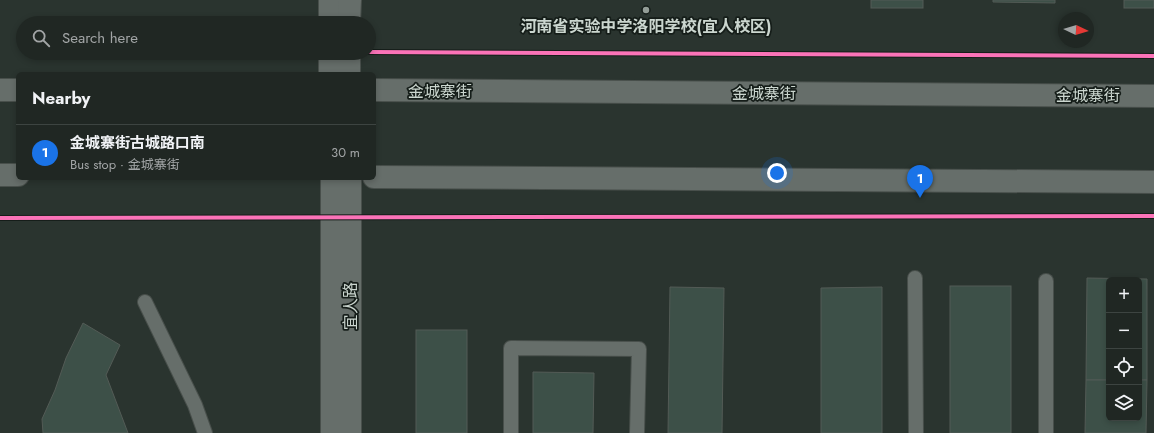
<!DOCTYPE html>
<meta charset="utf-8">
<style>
:root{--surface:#202723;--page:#282f2b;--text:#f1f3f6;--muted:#a2a5a6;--line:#3d4441;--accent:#1a73e8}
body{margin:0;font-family:Jost,"Noto Sans SC",sans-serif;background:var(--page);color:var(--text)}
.controls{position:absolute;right:12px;bottom:12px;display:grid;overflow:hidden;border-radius:6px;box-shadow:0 2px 6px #0003}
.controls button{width:36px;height:36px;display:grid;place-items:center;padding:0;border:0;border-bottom:1px solid var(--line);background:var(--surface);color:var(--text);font:20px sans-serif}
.compass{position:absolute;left:1058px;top:12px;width:36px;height:36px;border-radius:50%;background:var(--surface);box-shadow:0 2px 6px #0003;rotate:94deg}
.you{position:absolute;left:777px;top:173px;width:14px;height:14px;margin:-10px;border:3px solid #fff;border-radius:50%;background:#1a73e8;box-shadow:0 0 0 6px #1a73e833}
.badge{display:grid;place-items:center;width:26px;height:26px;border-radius:50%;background:var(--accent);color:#fff;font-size:13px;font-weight:700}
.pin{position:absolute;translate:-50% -33px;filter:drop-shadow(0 1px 2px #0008)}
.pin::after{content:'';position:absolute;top:21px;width:14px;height:12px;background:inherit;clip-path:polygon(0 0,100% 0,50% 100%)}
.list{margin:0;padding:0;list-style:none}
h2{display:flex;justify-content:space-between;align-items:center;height:52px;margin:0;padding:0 16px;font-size:17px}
h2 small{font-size:13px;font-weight:400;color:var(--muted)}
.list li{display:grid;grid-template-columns:26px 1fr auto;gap:12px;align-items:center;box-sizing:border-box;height:56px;padding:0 16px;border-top:1px solid var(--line)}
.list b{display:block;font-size:15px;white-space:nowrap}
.list p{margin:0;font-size:13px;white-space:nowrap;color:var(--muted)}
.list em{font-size:13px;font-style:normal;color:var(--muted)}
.icon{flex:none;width:22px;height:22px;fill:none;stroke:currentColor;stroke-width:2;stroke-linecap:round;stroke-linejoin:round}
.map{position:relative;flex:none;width:1154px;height:433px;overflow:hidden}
.search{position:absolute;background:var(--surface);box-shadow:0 2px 6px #0003;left:16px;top:16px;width:360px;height:44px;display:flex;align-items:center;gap:10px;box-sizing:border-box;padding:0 14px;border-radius:22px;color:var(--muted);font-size:15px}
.panel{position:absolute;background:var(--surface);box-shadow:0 2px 6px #0003;left:16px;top:72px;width:360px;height:108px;border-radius:6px}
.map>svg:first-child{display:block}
</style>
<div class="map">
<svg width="1154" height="433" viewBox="0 0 1154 433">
<rect width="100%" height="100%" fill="#2a342f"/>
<!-- building -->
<g fill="#3d5048" stroke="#535b56">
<rect x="871" y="0" width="52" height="8"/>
<polygon points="993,0 1055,0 1055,3 993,2"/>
<rect x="1124" y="0" width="30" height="8"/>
<polygon points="1087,278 1147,279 1147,380 1139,380 1139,280 1109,280 1109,380 1086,380"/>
<rect x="950" y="286" width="61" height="147"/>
<polygon points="670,287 724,288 722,433 668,433"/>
<polygon points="882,287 882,433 821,433 821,288"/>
<polygon points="83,323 120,345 106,375 128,433 43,433 42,419 55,390 66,358"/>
<rect x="416" y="330" width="51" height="103"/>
<polygon points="533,372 594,373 593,433 533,433"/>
<polygon points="1086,380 1109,380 1109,418 1139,418 1139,380 1147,380 1146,433 1085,433"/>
</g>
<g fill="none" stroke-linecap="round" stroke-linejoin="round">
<!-- service casing -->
<g stroke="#484f4b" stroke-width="16">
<g id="service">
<polyline points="915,278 916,433"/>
<polyline points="145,302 195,405 205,433"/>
<polyline points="511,433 511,348 639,349 637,433"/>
<polyline points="1046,433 1046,281"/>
</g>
</g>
<!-- minor casing -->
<g stroke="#484f4b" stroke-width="24">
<g id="minor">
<polyline points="330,23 330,0"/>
<polyline points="349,23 350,0"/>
<polyline points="330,74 330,53"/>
<polyline points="349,74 349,53"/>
<polyline points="332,178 332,433"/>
<polyline points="350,178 350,433"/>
</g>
</g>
<!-- secondary casing -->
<g stroke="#484f4b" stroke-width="24">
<g id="secondary">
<polyline points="0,90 18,90"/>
<polyline points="374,90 1154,96"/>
<polyline points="0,175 18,175"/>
<polyline points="374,177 1154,182"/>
</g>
</g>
<!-- service -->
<use href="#service" stroke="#666e6a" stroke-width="14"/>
<!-- minor -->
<use href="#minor" stroke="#666e6a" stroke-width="22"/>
<!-- secondary -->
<use href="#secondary" stroke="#666e6a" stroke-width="22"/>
<!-- cycleway casing -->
<g stroke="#151d19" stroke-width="6">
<g id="cycleway">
<polyline points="369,52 1154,56"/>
<polyline points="0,218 1154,216"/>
</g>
</g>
<!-- cycleway -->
<use href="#cycleway" stroke="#fb73b8" stroke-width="4"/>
</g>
<!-- markers -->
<circle fill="#939d97" stroke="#151d19" stroke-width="1.5" cx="646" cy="10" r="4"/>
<g text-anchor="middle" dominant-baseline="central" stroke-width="3.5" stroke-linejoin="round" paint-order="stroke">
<!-- poi labels -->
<g font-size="16" font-weight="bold" fill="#cbd6cf" stroke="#151d19">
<text x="646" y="26">河南省实验中学洛阳学校(宜人校区)</text>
</g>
<!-- street labels -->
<g font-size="16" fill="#cbd6cf" stroke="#151d19">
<text x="440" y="91">金城寨街</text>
<text x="764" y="93">金城寨街</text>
<text x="1088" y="95">金城寨街</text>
<text transform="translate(350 306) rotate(-90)">宜人路</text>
</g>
</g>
</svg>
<div class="controls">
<button>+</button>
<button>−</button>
<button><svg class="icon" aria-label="locate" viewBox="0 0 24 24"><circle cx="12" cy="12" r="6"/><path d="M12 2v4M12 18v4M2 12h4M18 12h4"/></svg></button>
<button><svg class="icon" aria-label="layers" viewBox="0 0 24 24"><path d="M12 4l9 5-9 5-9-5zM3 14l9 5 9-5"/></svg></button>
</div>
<svg class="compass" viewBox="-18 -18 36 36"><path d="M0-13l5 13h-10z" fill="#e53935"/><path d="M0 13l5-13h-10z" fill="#a2a5a6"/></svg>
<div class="you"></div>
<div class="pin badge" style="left:920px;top:198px">1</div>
<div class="search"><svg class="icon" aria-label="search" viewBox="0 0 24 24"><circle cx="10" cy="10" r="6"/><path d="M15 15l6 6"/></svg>Search here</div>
<section class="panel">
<h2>Nearby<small></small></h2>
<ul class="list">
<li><span class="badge">1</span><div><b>金城寨街古城路口南</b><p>Bus stop · 金城寨街</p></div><em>30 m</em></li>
</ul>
</section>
</div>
